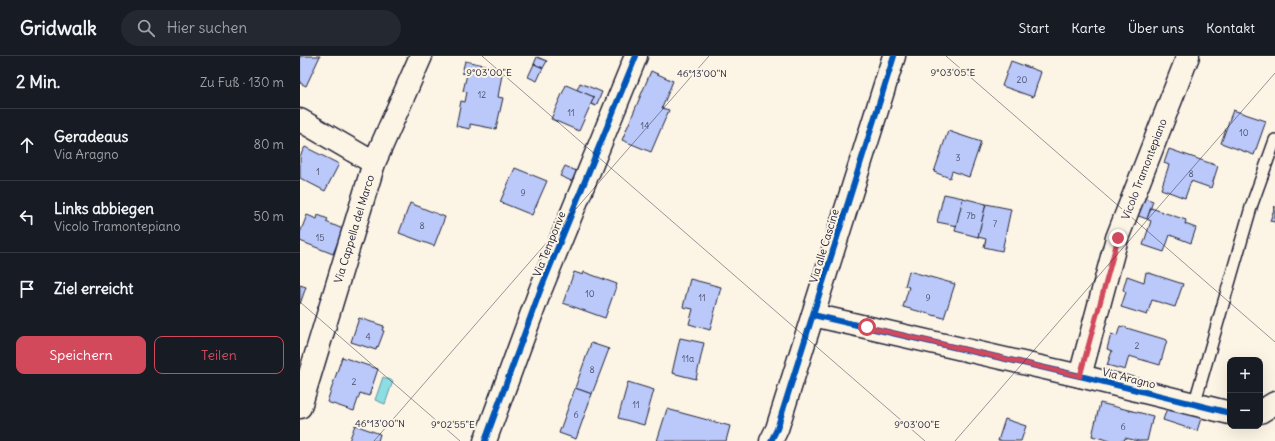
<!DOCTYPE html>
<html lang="de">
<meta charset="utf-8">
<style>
:root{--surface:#171b24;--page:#242831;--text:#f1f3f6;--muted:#9ea1a6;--line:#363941;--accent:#d1495b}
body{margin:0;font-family:Delius,sans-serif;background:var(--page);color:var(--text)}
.controls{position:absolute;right:12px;bottom:12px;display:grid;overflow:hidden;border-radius:8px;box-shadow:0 4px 16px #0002}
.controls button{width:36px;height:36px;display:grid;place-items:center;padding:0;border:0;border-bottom:1px solid var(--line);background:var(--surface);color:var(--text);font:20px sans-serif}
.stop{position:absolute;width:12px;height:12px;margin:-9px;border:3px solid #d1495b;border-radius:50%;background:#fff}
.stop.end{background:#d1495b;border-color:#fff;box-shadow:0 1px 4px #0008}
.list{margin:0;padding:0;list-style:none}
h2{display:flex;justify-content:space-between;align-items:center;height:52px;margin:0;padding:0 16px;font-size:17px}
h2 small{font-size:13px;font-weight:400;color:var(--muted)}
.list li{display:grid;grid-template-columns:26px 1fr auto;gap:12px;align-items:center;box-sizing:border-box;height:72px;padding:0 16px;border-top:1px solid var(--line)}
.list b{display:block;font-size:15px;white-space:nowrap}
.list p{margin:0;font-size:13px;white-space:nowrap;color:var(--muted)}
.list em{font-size:13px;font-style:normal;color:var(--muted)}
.actions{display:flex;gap:8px;padding:12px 16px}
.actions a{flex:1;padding:9px 0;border:1px solid var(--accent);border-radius:8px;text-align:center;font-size:14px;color:var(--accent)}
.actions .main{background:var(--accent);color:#fff}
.icon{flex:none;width:22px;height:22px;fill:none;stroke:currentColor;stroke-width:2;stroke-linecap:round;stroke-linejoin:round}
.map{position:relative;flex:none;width:975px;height:385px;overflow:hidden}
header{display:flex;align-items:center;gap:24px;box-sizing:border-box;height:56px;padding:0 20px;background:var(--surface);border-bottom:1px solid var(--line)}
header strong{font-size:19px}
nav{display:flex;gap:22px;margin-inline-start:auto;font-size:14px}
.search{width:280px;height:36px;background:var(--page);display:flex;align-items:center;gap:10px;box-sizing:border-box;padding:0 14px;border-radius:22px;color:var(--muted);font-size:15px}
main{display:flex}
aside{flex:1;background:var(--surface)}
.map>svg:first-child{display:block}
</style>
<header>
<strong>Gridwalk</strong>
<div class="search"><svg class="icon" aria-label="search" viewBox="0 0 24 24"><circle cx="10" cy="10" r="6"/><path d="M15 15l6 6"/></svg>Hier suchen</div>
<nav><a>Start</a><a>Karte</a><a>Über uns</a><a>Kontakt</a></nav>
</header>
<main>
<aside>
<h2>2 Min.<small>Zu Fuß · 130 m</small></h2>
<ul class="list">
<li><svg class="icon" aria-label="ahead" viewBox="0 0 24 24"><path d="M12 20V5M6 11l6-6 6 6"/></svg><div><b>Geradeaus</b><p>Via Aragno</p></div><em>80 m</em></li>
<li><svg class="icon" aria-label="left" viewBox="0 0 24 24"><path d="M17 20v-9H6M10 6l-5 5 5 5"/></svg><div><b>Links abbiegen</b><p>Vicolo Tramontepiano</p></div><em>50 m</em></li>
<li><svg class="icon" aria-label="arrive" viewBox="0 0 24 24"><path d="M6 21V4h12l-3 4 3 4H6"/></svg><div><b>Ziel erreicht</b></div></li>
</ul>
<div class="actions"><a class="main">Speichern</a><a>Teilen</a></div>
</aside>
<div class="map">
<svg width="975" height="385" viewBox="0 0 975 385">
<rect width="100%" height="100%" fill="#fcf5e5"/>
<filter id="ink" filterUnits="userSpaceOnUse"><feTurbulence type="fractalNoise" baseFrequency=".025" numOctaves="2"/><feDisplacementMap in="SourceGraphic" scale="8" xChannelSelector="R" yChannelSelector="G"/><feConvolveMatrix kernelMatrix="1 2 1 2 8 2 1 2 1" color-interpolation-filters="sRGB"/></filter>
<g filter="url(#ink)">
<!-- water -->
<polygon fill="#8cdee2" stroke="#62939f" points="83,321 93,325 85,348 75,344"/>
<!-- building -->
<g fill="#bac9f9" stroke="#22223b">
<polygon points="0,0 20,0 6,30 0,27"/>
<polygon points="237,1 247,5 243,12 234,8"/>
<polygon points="165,5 203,13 198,41 203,42 196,73 170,68 170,73 156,70 161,45 165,46 167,36 163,35 167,18 162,17"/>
<polygon points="711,5 741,16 733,41 702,30"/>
<polygon points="234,8 243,12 237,25 228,21"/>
<polygon points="351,15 373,25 362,52 369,54 351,96 322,84"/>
<polygon points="280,27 302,36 296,50 291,48 294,41 277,34"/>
<polygon points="266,29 294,41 279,75 251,63"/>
<polygon points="933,54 966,65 954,99 921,87"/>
<polygon points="648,75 681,86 669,121 652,115 650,122 634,116"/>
<polygon points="5,91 39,108 25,135 0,122 0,100"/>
<polygon points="869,93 918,110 911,132 891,125 885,142 861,133 869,109 864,107"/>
<polygon points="265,110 281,117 276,127 260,120"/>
<polygon points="215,112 247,125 232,159 200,146"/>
<polygon points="644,138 663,142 657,170 637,166"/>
<polygon points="839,140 853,145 847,163 833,158"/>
<polygon points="663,142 686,148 678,181 655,175"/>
<polygon points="110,147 145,161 134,190 99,177"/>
<polygon points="686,148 711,153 702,195 684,191 686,183 678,181"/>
<polygon points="975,150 975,166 970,165"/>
<polygon points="851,152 886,164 885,168 896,172 891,187 870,179 864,196 843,189 851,165 847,163"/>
<polygon points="7,159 17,163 18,159 28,163 26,166 43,173 33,198 0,185 0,177"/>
<polygon points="609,215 655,228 644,262 603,251 609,231 605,230"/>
<polygon points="274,216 283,219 284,216 317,228 305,262 263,247"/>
<polygon points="846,216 883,228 875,251 852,244 847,259 821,251 826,236 823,234 827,220 844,226"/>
<polygon points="390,223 421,231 410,274 389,268 393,253 383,251"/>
<polygon points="0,229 6,231 0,248"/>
<polygon points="59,262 84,270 82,274 84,275 78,291 77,290 76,294 51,286"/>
<polygon points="820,270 867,284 860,309 829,300 825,314 807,309 812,295 807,293 811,278 817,280"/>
<polygon points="380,282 404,287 396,323 372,317"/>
<polygon points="291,287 309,293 292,338 275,332"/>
<polygon points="42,301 78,313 69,340 60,337 54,355 27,346"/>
<polygon points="328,326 354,334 344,369 318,362"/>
<polygon points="275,332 292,338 276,383 259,377"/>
<polygon points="869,346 903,356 897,375 863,364"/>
<polygon points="800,347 853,360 847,385 838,385 825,382 824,385 811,385 792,380"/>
<polygon points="367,353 430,370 426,385 357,385"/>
<polygon points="705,363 726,370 721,385 698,385"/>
<polygon points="55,369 80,378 78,385 49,385"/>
</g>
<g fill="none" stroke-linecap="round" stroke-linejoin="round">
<!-- lane casing -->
<g stroke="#22223b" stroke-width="14">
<polyline id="lane" points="894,349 952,148 975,84"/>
</g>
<!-- street casing -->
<g stroke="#22223b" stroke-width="25">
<g id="street">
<polyline points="0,64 74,107"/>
<polyline points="513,259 780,320 930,357"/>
<polyline points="780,320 817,182 888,0"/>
<polyline points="0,351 74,107 121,0"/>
<polyline points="960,356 975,347"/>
<polyline points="185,385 240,235 336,0"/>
<polyline points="471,385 477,373 594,0"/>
</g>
</g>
<!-- lane -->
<use href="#lane" stroke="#fcf5e5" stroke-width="11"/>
<!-- street -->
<use href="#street" stroke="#fcf5e5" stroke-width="22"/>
<!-- cycleway casing -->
<g stroke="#fcf5e5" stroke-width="8">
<g id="cycleway">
<polyline points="513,259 780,320 930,357"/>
<polyline points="185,385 240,235 336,0"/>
<polyline points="471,385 477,373 594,0"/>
</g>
</g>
<!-- cycleway -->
<use href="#cycleway" stroke="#0057b8" stroke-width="6"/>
</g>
</g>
<g fill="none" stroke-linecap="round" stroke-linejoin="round" filter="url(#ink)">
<!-- route -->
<polyline stroke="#d1495b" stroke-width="5" points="567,271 780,320 818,182"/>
</g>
<!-- ticks -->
<path fill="none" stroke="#22223b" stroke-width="1" stroke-opacity="0.45" d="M 182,0 L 625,385M 646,0 L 975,286M 0,246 L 160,385M 74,385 L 409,0M 655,385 L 975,17"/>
<g text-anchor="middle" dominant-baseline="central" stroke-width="4" stroke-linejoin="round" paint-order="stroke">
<!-- number labels -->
<g font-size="9" fill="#484c6a">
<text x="722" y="23">20</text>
<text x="182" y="38">12</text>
<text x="271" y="56">11</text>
<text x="345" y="69">14</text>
<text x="944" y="76">10</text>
<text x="658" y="101">3</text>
<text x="18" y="115">1</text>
<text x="891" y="117">8</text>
<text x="223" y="136">9</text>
<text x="671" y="159">7b</text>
<text x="695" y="167">7</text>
<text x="122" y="169">8</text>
<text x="20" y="181">15</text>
<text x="290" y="237">10</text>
<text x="402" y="241">11</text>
<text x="628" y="241">9</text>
<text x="68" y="280">4</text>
<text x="837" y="289">2</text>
<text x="388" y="302">11a</text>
<text x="292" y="313">8</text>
<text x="54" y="325">2</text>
<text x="336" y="348">11</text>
<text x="276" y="358">6</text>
<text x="823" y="370">6</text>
</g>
<!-- street labels -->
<g font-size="11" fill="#22223b" stroke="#fcf5e5">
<text transform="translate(844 113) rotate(-69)">Vicolo Tramontepiano</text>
<text transform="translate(54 173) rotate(-73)">Via Cappella del Marco</text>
<text transform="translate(249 188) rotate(-68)">Via Temporive</text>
<text transform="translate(524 190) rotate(-73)">Via alle Cascine</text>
<text transform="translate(829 322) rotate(14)">Via Aragno</text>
</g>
</g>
<g font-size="10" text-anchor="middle" fill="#22223b" stroke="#fcf5e5" stroke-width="4" stroke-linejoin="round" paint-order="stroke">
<text x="189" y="20">9°03'00"E</text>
<text x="653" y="20">9°03'05"E</text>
<text x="402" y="21">46°13'00"N</text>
<text x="80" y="371">46°13'00"N</text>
<text x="153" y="372">9°02'55"E</text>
<text x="617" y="372">9°03'00"E</text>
</g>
</svg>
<div class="controls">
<button>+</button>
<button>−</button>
</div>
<div class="stop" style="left:567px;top:271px"></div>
<div class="stop end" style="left:818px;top:182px"></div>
</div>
</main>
